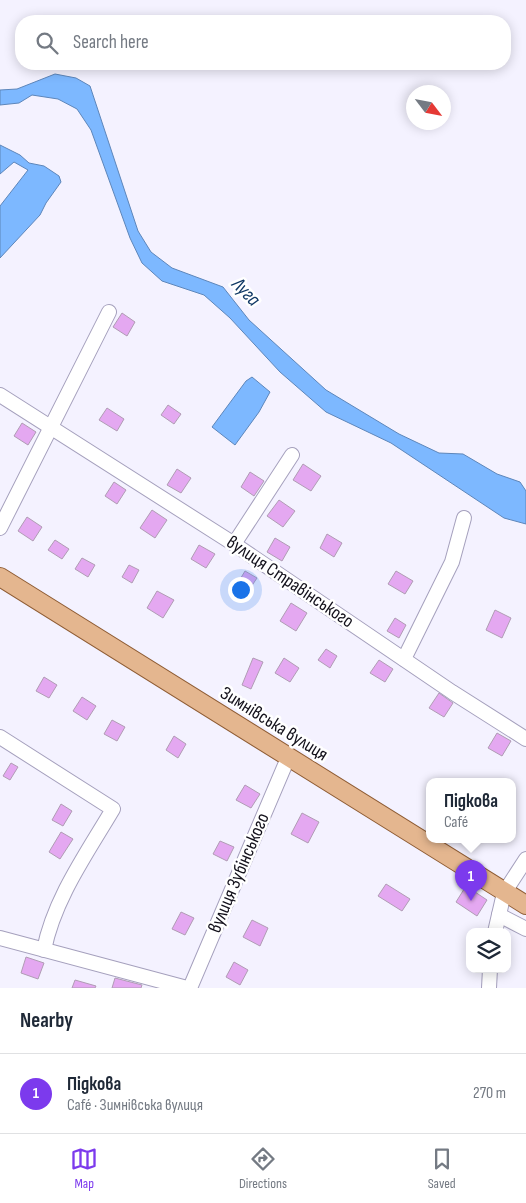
<!DOCTYPE html>
<meta charset="utf-8">
<style>
:root{--surface:#fff;--page:#f6f6f7;--text:#1f2937;--muted:#747a83;--line:#e0e1e3;--accent:#7c3aed}
body{margin:0;font-family:"Sofia Sans Condensed",sans-serif;background:var(--page);color:var(--text)}
.controls{position:absolute;right:15px;bottom:15px;display:grid;overflow:hidden;border-radius:10px;box-shadow:0 2px 12px #0003}
.controls button{width:45px;height:45px;display:grid;place-items:center;padding:0;border:0;border-bottom:1px solid var(--line);background:var(--surface);color:var(--text);font:25px sans-serif}
.compass{position:absolute;left:406px;top:85px;width:45px;height:45px;border-radius:50%;background:var(--surface);box-shadow:0 2px 12px #0003;rotate:122deg}
.you{position:absolute;left:240px;top:589px;width:18px;height:18px;margin:-12px;border:4px solid #fff;border-radius:50%;background:#1a73e8;box-shadow:0 0 0 8px #1a73e833}
.badge{display:grid;place-items:center;width:32px;height:32px;border-radius:50%;background:var(--accent);color:#fff;font-size:16px;font-weight:700}
.pin{position:absolute;translate:-50% -41px;filter:drop-shadow(0 1px 2px #0008)}
.pin::after{content:'';position:absolute;top:26px;width:18px;height:15px;background:inherit;clip-path:polygon(0 0,100% 0,50% 100%)}
.popup{position:absolute;left:426px;top:778px;width:90px;height:65px;box-sizing:border-box;display:grid;place-content:center;border-radius:10px;background:var(--surface);filter:drop-shadow(0 1px 4px #0005);font-size:16px;white-space:nowrap;color:var(--muted)}
.popup b{font-size:19px;color:var(--text)}
.popup::after{content:'';position:absolute;left:50%;top:100%;margin-left:-10px;border:10px solid transparent;border-top-color:var(--surface)}
.list{margin:0;padding:0;list-style:none}
h2{display:flex;justify-content:space-between;align-items:center;height:65px;margin:0;padding:0 20px;font-size:21px}
h2 small{font-size:16px;font-weight:400;color:var(--muted)}
.list li{display:grid;grid-template-columns:32px 1fr auto;gap:15px;align-items:center;box-sizing:border-box;height:80px;padding:0 20px;border-top:1px solid var(--line)}
.list b{display:block;font-size:19px;white-space:nowrap}
.list p{margin:0;font-size:16px;white-space:nowrap;color:var(--muted)}
.list em{font-size:16px;font-style:normal;color:var(--muted)}
.icon{flex:none;width:28px;height:28px;fill:none;stroke:currentColor;stroke-width:2;stroke-linecap:round;stroke-linejoin:round}
.map{position:relative;flex:none;width:526px;height:988px;overflow:hidden}
.search{position:absolute;background:var(--surface);box-shadow:0 2px 12px #0003;left:15px;right:15px;top:15px;height:55px;display:flex;align-items:center;gap:12px;box-sizing:border-box;padding:0 18px;border-radius:20px;color:var(--muted);font-size:19px}
.sheet{height:145px;background:var(--surface)}
nav{display:flex;justify-content:space-around;align-items:center;box-sizing:border-box;height:70px;border-top:1px solid var(--line);background:var(--surface);font-size:14px;color:var(--muted)}
nav a{display:grid;justify-items:center;gap:2px}
nav .on{color:var(--accent)}
.map>svg:first-child{display:block}
</style>
<div class="map">
<svg width="526" height="988" viewBox="0 0 526 988">
<rect width="100%" height="100%" fill="#f4f2ff"/>
<!-- water -->
<g fill="#7db8ff" stroke="#5d86ba">
<polygon points="55,74 76,78 90,86 138,231 151,252 172,268 223,287 249,320 326,390 399,434 439,453 463,454 497,474 520,482 526,491 526,524 504,518 391,443 326,412 280,372 230,318 204,295 162,281 142,263 130,238 91,130 77,109 58,99 32,95 19,103 0,105 0,90 17,89"/>
<polygon points="0,145 20,155 29,163 44,166 59,176 61,182 46,203 40,215 0,258 0,206 28,170 14,162 0,174"/>
<polygon points="252,377 270,392 259,412 235,445 212,427 246,381"/>
</g>
<!-- building -->
<g fill="#e4a8f1" stroke="#b09cb4">
<polygon points="122,313 135,322 127,336 113,327"/>
<polygon points="168,405 181,414 174,424 161,415"/>
<polygon points="107,408 124,419 117,431 99,420"/>
<polygon points="22,423 36,432 28,445 14,436"/>
<polygon points="303,464 321,476 311,491 293,480"/>
<polygon points="177,469 191,478 181,493 167,485"/>
<polygon points="250,472 264,481 254,496 241,487"/>
<polygon points="114,482 126,490 117,504 105,496"/>
<polygon points="279,500 295,511 283,527 267,516"/>
<polygon points="152,510 167,520 155,538 140,528"/>
<polygon points="27,517 42,527 33,541 18,531"/>
<polygon points="327,534 342,543 334,557 320,548"/>
<polygon points="275,538 290,547 282,561 267,552"/>
<polygon points="55,540 69,549 62,559 48,550"/>
<polygon points="199,545 215,554 206,568 191,559"/>
<polygon points="82,558 95,565 88,577 75,569"/>
<polygon points="129,565 139,570 132,583 122,577"/>
<polygon points="245,571 257,578 247,593 236,586"/>
<polygon points="396,571 413,581 405,594 388,584"/>
<polygon points="157,591 174,600 163,618 147,608"/>
<polygon points="291,603 307,613 296,631 280,621"/>
<polygon points="495,610 511,618 502,638 486,630"/>
<polygon points="395,618 406,625 399,638 387,631"/>
<polygon points="326,649 337,656 330,668 318,660"/>
<polygon points="253,658 263,662 251,689 242,685"/>
<polygon points="284,658 299,668 290,682 275,673"/>
<polygon points="379,660 393,669 385,682 370,673"/>
<polygon points="44,677 57,685 49,698 36,691"/>
<polygon points="439,693 453,703 444,717 429,708"/>
<polygon points="82,697 96,706 87,720 73,711"/>
<polygon points="112,720 125,727 117,741 104,734"/>
<polygon points="497,733 511,741 502,756 488,748"/>
<polygon points="174,736 186,744 178,758 166,750"/>
<polygon points="11,763 18,767 10,780 3,776"/>
<polygon points="245,785 260,794 251,808 236,800"/>
<polygon points="61,804 72,811 63,826 52,820"/>
<polygon points="302,813 319,822 308,843 291,834"/>
<polygon points="61,832 73,839 60,859 49,852"/>
<polygon points="220,841 234,847 227,861 213,854"/>
<polygon points="386,884 410,899 402,911 378,896"/>
<polygon points="466,886 487,900 477,916 456,902"/>
<polygon points="181,912 194,918 185,935 172,929"/>
<polygon points="252,920 268,928 260,946 243,937"/>
<polygon points="26,957 44,963 38,979 21,973"/>
<polygon points="234,962 248,970 240,985 226,977"/>
<polygon points="115,978 142,985 141,988 112,988"/>
<polygon points="75,980 96,986 95,988 72,988"/>
</g>
<g fill="none" stroke-linecap="round" stroke-linejoin="round">
<!-- minor casing -->
<g stroke="#a5a0bd" stroke-width="16">
<g id="minor">
<polyline points="0,395 234,544 452,692 526,739"/>
<polyline points="0,528 109,312"/>
<polyline points="234,544 292,455"/>
<polyline points="404,659 452,562 464,518"/>
<path d="M 0,737 L 113,809 C 87,853 54,899 44,950"/>
<polyline points="499,915 526,929"/>
<polyline points="495,932 504,893 526,859"/>
<polyline points="0,938 187,988"/>
<polyline points="190,988 288,758"/>
<polyline points="489,988 490,969"/>
</g>
</g>
<!-- major casing -->
<g stroke="#8f5d35" stroke-width="20">
<polyline id="major" points="0,577 526,905"/>
</g>
<!-- minor -->
<use href="#minor" stroke="#fff" stroke-width="14"/>
<!-- major -->
<use href="#major" stroke="#e4b68f" stroke-width="18"/>
</g>
<g text-anchor="middle" dominant-baseline="central" stroke-width="5" stroke-linejoin="round" paint-order="stroke">
<!-- street labels -->
<g font-size="19" fill="#12101a" stroke="#fff">
<text transform="translate(290 582) rotate(34)">вулиця Стравінського</text>
<text transform="translate(274 724) rotate(32)">Зимнівська вулиця</text>
<text transform="translate(239 873) rotate(-67)">вулиця Зубінського</text>
</g>
<!-- water labels -->
<g font-size="20" font-style="italic" fill="#103865" stroke="#fff">
<text transform="translate(246 292) rotate(46)">Луга</text>
</g>
</g>
</svg>
<div class="controls">
<button><svg class="icon" aria-label="layers" viewBox="0 0 24 24"><path d="M12 4l9 5-9 5-9-5zM3 14l9 5 9-5"/></svg></button>
</div>
<svg class="compass" viewBox="-18 -18 36 36"><path d="M0-13l5 13h-10z" fill="#e53935"/><path d="M0 13l5-13h-10z" fill="#747a83"/></svg>
<div class="you"></div>
<div class="pin badge" style="left:471px;top:901px">1</div>
<div class="popup"><b>Підкова</b>Café</div>
<div class="search"><svg class="icon" aria-label="search" viewBox="0 0 24 24"><circle cx="10" cy="10" r="6"/><path d="M15 15l6 6"/></svg>Search here</div>
</div>
<section class="sheet">
<h2>Nearby<small></small></h2>
<ul class="list">
<li><span class="badge">1</span><div><b>Підкова</b><p>Café · Зимнівська вулиця</p></div><em>270 m</em></li>
</ul>
</section>
<nav>
<a class="on"><svg class="icon" aria-label="map" viewBox="0 0 24 24"><path d="M3 6l6-2 6 2 6-2v14l-6 2-6-2-6 2zM9 4v14M15 6v14"/></svg>Map</a>
<a><svg class="icon" aria-label="directions" viewBox="0 0 24 24"><path d="M12 3l9 9-9 9-9-9zM9 14v-3h6M13 9l2 2-2 2"/></svg>Directions</a>
<a><svg class="icon" aria-label="saved" viewBox="0 0 24 24"><path d="M7 4h10v16l-5-4-5 4z"/></svg>Saved</a>
</nav>
